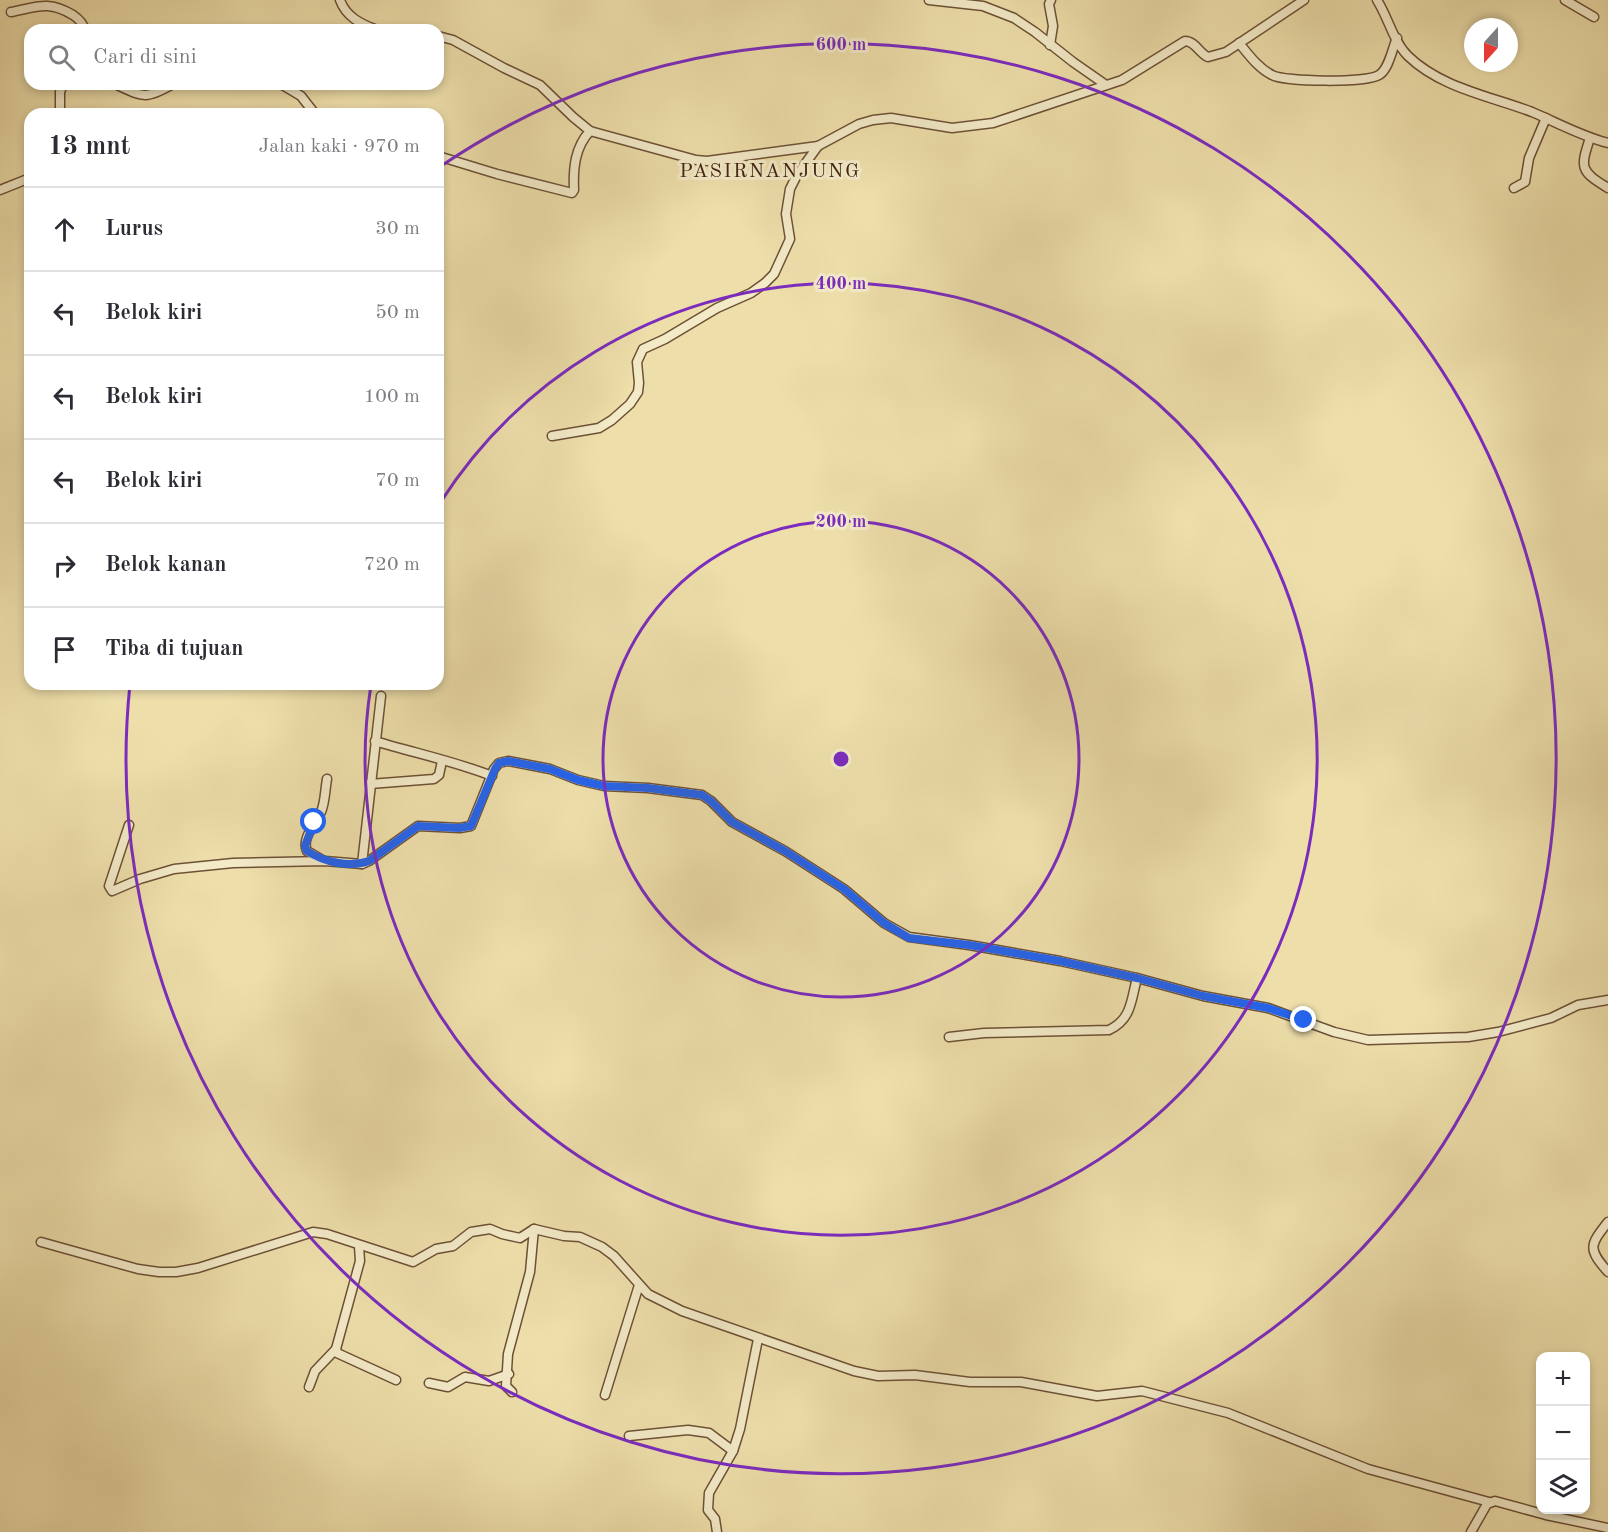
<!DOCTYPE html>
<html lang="id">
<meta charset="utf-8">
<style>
:root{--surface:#fff;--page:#f2f2f3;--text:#2b2b33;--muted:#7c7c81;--line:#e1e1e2}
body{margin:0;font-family:"Old Standard TT",serif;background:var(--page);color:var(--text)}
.controls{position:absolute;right:18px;bottom:18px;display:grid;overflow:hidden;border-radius:12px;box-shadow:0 3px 9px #0003}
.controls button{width:54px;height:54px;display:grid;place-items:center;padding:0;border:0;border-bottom:2px solid var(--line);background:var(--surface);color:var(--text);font:30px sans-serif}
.compass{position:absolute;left:1464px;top:18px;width:54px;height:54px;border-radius:50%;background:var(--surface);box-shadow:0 3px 9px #0003;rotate:201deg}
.stop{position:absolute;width:18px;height:18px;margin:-14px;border:4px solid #2563eb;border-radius:50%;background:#fff}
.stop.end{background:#2563eb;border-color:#fff;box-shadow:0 2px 6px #0008}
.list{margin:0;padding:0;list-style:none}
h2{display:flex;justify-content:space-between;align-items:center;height:78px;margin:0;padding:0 24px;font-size:26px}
h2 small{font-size:20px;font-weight:400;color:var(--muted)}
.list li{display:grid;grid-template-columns:39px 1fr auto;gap:18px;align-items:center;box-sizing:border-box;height:84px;padding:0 24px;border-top:2px solid var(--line)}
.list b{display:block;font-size:22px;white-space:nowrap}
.list em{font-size:20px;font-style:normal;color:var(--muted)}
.icon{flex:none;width:33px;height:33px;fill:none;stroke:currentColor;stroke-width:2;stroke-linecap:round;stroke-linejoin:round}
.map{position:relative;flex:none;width:1608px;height:1532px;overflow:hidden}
.search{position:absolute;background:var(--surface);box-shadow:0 3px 9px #0003;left:24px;top:24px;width:420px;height:66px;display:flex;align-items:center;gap:15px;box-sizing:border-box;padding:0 21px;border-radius:18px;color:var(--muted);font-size:22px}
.panel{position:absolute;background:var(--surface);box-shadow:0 3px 9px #0003;left:24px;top:108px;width:420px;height:582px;border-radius:18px}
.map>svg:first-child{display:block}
</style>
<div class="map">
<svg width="1608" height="1532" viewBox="0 0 1608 1532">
<rect width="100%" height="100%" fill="#eddeaa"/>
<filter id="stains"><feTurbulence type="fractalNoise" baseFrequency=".00333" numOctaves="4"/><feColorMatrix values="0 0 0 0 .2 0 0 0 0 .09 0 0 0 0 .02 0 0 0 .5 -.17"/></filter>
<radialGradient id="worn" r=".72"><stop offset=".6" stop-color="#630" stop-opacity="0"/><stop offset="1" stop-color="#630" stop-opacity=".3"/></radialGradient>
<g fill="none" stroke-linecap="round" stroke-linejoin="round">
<!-- minor casing -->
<g stroke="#6d5136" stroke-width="11">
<g id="minor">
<path d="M 340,0 C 346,17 361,24 377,30"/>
<polyline points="929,0 983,6 1014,18 1035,32 1073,62 1106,85"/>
<path d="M 1377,0 C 1388,17 1393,41 1408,56 C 1441,88 1490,96 1532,112 C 1558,123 1581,136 1608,143"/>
<polyline points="1565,0 1594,17"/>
<path d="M 11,12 C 37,7 48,0 73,15 C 79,19 83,23 85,30"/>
<path d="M 438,36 L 453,40 L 504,68 L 540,85 L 573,117 L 590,131 L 696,160 L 707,161 L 818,146 L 859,124 L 873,120 L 891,118 L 952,128 L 993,123 L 1122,80 L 1185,41 C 1195,41 1199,53 1208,57 L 1226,52 L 1304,0"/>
<path d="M 1239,43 C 1249,55 1258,68 1272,75 C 1285,82 1367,83 1379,75 C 1389,69 1392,49 1397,38"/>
<polyline points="1050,45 1053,26 1049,4 1051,0"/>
<path d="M 115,84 C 143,97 145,100 173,84"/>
<polyline points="281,84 301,96 315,114"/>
<polyline points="60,114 60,92 63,84"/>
<path d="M 1590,138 C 1580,168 1580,171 1608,188"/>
<path d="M 438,156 L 497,174 L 572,193 L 574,190 C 573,168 575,147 590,131"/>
<polyline points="1514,188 1525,182 1529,158 1546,118"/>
<polyline points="0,190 30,178"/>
<polyline points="552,436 599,428 612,420 630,404 638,392 639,383 637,362 643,349 665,339 717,308 751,293 765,283 774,274 790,239 786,214 790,189 797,175 818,146"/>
<path d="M 375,741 C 414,753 454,761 492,776"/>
<polyline points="370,784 434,779 439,775 442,761"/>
<polyline points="129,825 109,886 112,891 140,879 174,869 233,863 325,861 362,864 369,861 418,826 460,828 471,826 494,769 499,763 508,761 550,769 578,780 604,786 648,788 702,795 711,801 732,822 785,851 844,889 884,923 909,937 969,945 1060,961 1137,978 1203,996 1268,1008 1334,1032 1368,1040 1468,1037 1498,1032 1551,1018 1578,1005 1608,1000"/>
<path d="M 324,861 L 307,851 C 301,838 316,824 321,812 C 325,803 325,790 327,779"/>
<polyline points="362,864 381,696"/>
<path d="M 949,1037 L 984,1033 L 1109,1030 C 1132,1019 1131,1000 1137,978"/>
<path d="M 1608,1222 C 1589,1246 1588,1249 1608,1272"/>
<polyline points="41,1242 138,1269 159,1272 176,1272 198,1268 313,1232 327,1234 413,1262 436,1249 453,1246 471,1232 490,1229 502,1234 520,1238 534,1229 564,1236 580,1237 602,1247 614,1256 648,1294 682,1311 854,1371 878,1376 915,1375 970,1382 1021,1382 1097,1396 1142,1391 1228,1413 1368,1469 1489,1502"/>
<polyline points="359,1246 360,1261 336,1349 337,1353 396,1380"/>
<polyline points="429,1383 448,1387 465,1377 489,1381 509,1374"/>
<polyline points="309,1387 315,1371 336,1349"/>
<polyline points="512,1392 506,1386 508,1354 530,1272 534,1229"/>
<polyline points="605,1395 639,1285"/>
<polyline points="629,1436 688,1430 709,1433 733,1451"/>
<polyline points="717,1532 715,1519 708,1510 709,1493 733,1451 740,1429 758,1339"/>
<polyline points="1471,1532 1487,1504 1495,1501 1546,1515 1608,1528"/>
</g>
</g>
<!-- minor -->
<use href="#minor" stroke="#f3eac8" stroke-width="8"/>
</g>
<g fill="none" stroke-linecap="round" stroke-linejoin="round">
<!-- route -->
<path stroke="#2563eb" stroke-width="8" d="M 314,822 L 305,846 L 307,851 C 324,862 349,868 369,861 L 418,826 L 459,828 L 471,826 L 495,769 L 499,763 L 508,761 L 550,769 L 578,780 L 604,786 L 648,788 L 702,795 L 711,801 L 732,822 L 785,851 L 844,889 L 884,923 L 909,938 L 969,945 L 1060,961 L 1137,978 L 1203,996 L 1268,1008 L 1304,1020"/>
</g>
<!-- distance rings -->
<g fill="none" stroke="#7b2cbf" stroke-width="3">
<circle cx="841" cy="759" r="238"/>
<path d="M440 503A476 476 0 1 1 371 685"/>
<path d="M441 166A715 715 0 1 1 130 684"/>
</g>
<g text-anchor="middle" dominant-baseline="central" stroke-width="6" stroke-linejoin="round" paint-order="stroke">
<!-- quarter labels -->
<g font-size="20" letter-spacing="1.5" fill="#422210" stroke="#f3eac8">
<text x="770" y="172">PASIRNANJUNG</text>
</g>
</g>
<circle cx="841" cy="759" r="9" fill="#7b2cbf" stroke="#f3eac8" stroke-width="3"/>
<g font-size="18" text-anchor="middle" font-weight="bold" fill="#7b2cbf" stroke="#f3eac8" stroke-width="6" stroke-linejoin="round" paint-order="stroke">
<text x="841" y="50">600 m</text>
<text x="841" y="289">400 m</text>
<text x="841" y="527">200 m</text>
</g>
<rect width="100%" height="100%" filter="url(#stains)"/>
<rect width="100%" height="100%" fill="url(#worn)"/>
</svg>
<div class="controls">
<button>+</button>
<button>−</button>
<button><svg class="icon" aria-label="layers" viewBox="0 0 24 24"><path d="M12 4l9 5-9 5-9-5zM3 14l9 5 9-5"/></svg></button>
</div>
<svg class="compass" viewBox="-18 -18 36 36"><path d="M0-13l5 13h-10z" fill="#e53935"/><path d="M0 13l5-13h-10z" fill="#7c7c81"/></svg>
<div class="stop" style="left:314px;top:822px"></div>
<div class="stop end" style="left:1304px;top:1020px"></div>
<div class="search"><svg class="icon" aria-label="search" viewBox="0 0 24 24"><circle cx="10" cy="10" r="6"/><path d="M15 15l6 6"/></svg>Cari di sini</div>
<section class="panel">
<h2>13 mnt<small>Jalan kaki · 970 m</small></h2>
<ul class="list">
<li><svg class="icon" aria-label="ahead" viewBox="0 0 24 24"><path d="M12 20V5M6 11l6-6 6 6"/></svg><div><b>Lurus</b></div><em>30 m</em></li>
<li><svg class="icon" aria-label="left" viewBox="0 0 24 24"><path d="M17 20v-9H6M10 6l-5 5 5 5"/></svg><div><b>Belok kiri</b></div><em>50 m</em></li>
<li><svg class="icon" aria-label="left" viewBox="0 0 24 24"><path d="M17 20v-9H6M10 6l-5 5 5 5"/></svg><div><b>Belok kiri</b></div><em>100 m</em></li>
<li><svg class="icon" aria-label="left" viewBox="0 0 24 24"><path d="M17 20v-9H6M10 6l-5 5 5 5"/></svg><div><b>Belok kiri</b></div><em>70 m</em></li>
<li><svg class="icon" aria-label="right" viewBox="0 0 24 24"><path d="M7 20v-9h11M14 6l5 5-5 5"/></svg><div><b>Belok kanan</b></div><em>720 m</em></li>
<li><svg class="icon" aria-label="arrive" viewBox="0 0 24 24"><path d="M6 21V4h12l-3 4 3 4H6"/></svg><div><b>Tiba di tujuan</b></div></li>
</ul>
</section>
</div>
